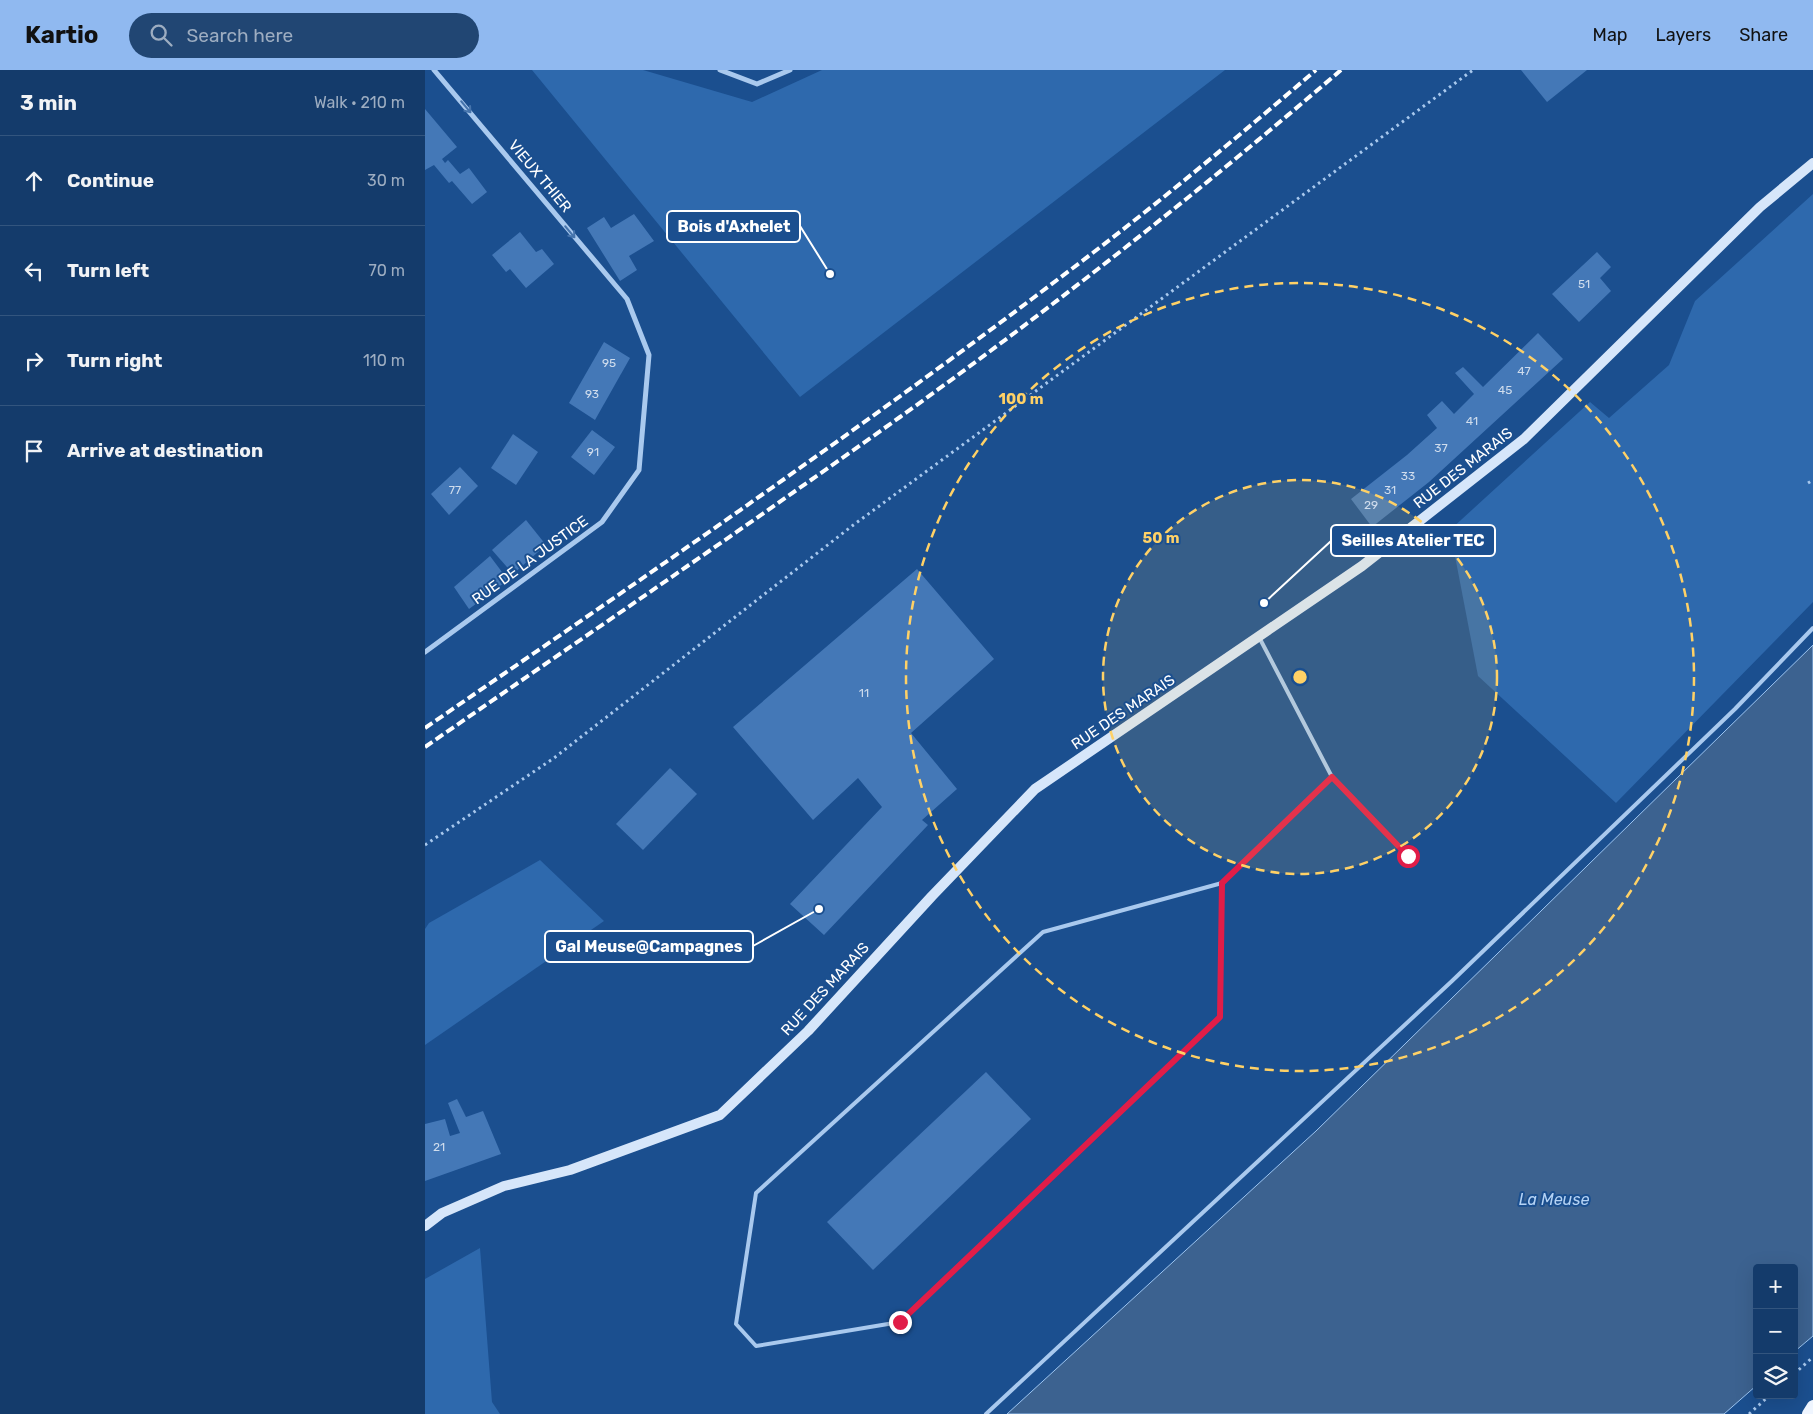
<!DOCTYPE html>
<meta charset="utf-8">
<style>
:root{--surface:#143b6b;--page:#214673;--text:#f1f3f6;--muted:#9dadc1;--line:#33557e;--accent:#90b9f0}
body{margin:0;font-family:Rubik,sans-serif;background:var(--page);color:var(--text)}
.controls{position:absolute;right:15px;bottom:15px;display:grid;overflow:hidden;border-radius:5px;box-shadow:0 5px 20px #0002}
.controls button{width:45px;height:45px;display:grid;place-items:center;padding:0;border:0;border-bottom:1px solid var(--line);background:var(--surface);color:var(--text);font:25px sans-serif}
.stop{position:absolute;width:15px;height:15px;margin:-11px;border:4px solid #e11d48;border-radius:50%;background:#fff}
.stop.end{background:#e11d48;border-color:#fff;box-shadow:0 1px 5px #0008}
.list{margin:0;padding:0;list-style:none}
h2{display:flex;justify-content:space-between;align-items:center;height:65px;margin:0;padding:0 20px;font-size:21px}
h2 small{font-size:16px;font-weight:400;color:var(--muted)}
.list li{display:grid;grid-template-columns:32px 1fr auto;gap:15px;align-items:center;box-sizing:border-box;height:90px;padding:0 20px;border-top:1px solid var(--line)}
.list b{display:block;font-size:19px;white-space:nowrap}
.list em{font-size:16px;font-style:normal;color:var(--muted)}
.icon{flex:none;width:28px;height:28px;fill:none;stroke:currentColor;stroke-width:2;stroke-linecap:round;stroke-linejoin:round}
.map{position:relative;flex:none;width:1388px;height:1344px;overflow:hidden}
header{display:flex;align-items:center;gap:30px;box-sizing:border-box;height:70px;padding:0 25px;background:var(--accent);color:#111}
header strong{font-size:24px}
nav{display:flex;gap:28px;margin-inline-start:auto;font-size:18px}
.search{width:350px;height:45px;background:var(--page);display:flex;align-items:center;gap:12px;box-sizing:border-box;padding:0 18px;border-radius:28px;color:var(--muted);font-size:19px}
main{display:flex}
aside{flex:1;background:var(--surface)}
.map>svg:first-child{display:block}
</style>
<header>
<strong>Kartio</strong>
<div class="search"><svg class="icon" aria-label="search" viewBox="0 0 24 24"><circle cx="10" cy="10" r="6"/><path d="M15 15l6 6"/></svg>Search here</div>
<nav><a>Map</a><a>Layers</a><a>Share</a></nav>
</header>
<main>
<aside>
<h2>3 min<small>Walk · 210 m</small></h2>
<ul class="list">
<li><svg class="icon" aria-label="ahead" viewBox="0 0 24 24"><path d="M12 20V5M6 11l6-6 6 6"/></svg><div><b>Continue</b></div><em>30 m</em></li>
<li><svg class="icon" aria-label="left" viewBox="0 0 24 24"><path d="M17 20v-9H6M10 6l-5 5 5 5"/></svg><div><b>Turn left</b></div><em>70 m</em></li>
<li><svg class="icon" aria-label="right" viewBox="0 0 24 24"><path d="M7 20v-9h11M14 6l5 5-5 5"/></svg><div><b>Turn right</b></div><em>110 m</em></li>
<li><svg class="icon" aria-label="arrive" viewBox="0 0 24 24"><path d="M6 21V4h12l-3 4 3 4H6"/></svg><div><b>Arrive at destination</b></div></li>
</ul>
</aside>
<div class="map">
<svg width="1388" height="1344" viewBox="0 0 1388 1344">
<rect width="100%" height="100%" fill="#1b4f8f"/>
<!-- green -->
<g fill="#2e69ad">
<polygon points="107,0 218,0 327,32 397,0 800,0 375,327"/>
<polygon points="1388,124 1388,532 1191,733 1053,606 1025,460 1165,332 1184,348 1244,295 1270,231"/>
<polygon points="115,790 179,851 0,975 0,859 4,853"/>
<polygon points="55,1178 67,1332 75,1344 0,1344 0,1209"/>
</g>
<!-- water -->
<polygon fill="#3c6290" stroke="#9cc4f0" points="1388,575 1388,1266 1369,1282 1369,1198 1332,1198 1332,1315 1299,1344 582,1344 891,1061"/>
<!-- building -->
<g fill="#4478b7">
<polygon points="1096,0 1162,0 1122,32"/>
<polygon points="0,39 32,77 17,89 20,93 23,90 35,104 44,98 62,122 47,134 27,111 24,113 9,95 0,100"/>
<polygon points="209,144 229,171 204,186 212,200 195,211 162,158 179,147 186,158"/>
<polygon points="95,162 111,182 117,179 129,194 101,218 85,199 81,202 67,185"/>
<polygon points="1172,182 1186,197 1175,208 1186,221 1154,252 1127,224"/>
<polygon points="1113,263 1138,289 1004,412 947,457 926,429 982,385 1012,358 1002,345 1017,331 1029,344 1049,324 1030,303 1038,297 1058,317"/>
<polygon points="179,272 205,288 170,350 144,333"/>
<polygon points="167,360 190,377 169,405 146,387"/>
<polygon points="88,364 113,382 91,415 66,398"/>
<polygon points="35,397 53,416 24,445 6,424"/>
<polygon points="101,450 121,475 88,504 67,480"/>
<polygon points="65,486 83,510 44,539 29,517"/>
<polygon points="492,499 569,589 486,663 532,719 497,750 503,755 399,865 365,834 457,737 433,708 388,750 308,657"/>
<polygon points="245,698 272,724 218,780 191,754"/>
<polygon points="561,1002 606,1049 448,1200 402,1152"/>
<polygon points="32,1029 41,1047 58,1041 76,1084 0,1111 0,1054 20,1049 25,1066 35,1063 23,1033"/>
</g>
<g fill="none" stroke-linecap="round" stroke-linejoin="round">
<!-- path -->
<g stroke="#a9c9ee" stroke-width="3" stroke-dasharray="2.5 4" stroke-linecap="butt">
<polyline points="1383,413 1388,410"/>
<polyline points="0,775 129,688 427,456 1048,0"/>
<polyline points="1369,1304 1388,1287"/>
<polyline points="1324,1344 1345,1325"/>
</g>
<!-- lane -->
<g stroke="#a9c9ee" stroke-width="4">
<polyline points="834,567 907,707 983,786"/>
<polyline points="797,813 795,947 475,1252 331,1276 311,1254 331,1123 618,862 797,813 907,707"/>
<polyline points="561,1344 1027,911 1310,639 1388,558"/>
</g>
<!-- street -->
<g stroke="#a9c9ee" stroke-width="5">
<polyline points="295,0 332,14 365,0"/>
<polyline points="0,582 177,452 214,400 224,285 202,229 9,0"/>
</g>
<!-- secondary -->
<polyline stroke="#d6e6fa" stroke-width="10" points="0,1156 17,1143 79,1116 145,1100 295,1045 383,961 507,826 610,719 937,496 1099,369 1335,137 1388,93"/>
<!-- primary -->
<polyline stroke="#f0f6ff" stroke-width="12" points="1383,1344 1388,1336"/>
<!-- rail -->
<g stroke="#fff" stroke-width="4" stroke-dasharray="9 4" stroke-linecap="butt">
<path d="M 0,658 C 214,511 429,364 636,207 C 724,141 808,71 891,0"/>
<path d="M 0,677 C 159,567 318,459 475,347 C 627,238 774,122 916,0"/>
</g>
</g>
<!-- one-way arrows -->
<defs><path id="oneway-shaft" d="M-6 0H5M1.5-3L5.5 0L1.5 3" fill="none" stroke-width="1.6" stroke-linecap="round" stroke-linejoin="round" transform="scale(1.25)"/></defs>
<g stroke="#4674ac">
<use href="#oneway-shaft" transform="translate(41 37) rotate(50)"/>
<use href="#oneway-shaft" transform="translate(145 162) rotate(50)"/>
</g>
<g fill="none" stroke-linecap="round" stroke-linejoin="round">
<!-- route -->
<polyline stroke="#e11d48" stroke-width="6" points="475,1252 795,947 797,813 907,707 983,786"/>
</g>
<!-- distance rings -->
<circle cx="875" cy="607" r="197" fill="#ffd166" fill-opacity=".12"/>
<g fill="none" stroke="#ffd166" stroke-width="2.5" stroke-dasharray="9 6">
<circle cx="875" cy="607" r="197"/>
<circle cx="875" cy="607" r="394"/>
</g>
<g text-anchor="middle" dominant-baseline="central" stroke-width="4" stroke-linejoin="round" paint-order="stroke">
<!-- number labels -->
<g font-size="12" fill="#d0dded">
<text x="1159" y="214">51</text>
<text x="184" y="293">95</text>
<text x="1099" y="301">47</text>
<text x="1080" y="320">45</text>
<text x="167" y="324">93</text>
<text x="1047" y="351">41</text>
<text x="1016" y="378">37</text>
<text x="168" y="382">91</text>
<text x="983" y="406">33</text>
<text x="30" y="420">77</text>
<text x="965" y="420">31</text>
<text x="946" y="435">29</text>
<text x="439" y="623">11</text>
<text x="14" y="1077">21</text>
</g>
<!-- street labels -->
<g font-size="15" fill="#fff" stroke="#1b4f8f">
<text transform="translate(115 106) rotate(50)">VIEUX THIER</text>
<text transform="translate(1038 398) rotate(-38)">RUE DES MARAIS</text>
<text transform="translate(105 490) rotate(-36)">RUE DE LA JUSTICE</text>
<text transform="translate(698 642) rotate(-34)">RUE DES MARAIS</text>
<text transform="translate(400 919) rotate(-47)">RUE DES MARAIS</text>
</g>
<!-- water labels -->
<g font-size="16" font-style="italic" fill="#b5d3f5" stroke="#1b4f8f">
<text x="1129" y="1129">La Meuse</text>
</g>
</g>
<circle cx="875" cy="607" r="8" fill="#ffd166" stroke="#1b4f8f" stroke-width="2.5"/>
<g font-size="15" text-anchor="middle" font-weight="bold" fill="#ffd166" stroke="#1b4f8f" stroke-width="4" stroke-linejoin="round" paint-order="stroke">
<text x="596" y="334">100 m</text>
<text x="736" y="473">50 m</text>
</g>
<!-- callouts -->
<path fill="none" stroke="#fff" stroke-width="2" d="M405 204L375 156M839 533L906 471M394 839L328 876"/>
<g fill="#fff" stroke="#1b4f8f" stroke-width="2">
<circle cx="405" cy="204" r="5"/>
<circle cx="839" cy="533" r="5"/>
<circle cx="394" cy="839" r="5"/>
</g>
<g fill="#1b4f8f" stroke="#fff" stroke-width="2">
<rect x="242" y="141" width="133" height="31" rx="5"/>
<rect x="906" y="455" width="164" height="31" rx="5"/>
<rect x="120" y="861" width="208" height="31" rx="5"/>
</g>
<g font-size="16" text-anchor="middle" font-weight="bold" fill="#fff">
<text x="309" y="162">Bois d'Axhelet</text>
<text x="988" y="476">Seilles Atelier TEC</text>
<text x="224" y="882">Gal Meuse@Campagnes</text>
</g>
</svg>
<div class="controls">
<button>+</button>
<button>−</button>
<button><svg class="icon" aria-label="layers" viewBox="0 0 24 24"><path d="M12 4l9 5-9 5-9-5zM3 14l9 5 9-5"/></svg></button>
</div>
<div class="stop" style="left:983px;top:786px"></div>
<div class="stop end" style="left:475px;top:1252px"></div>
</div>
</main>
